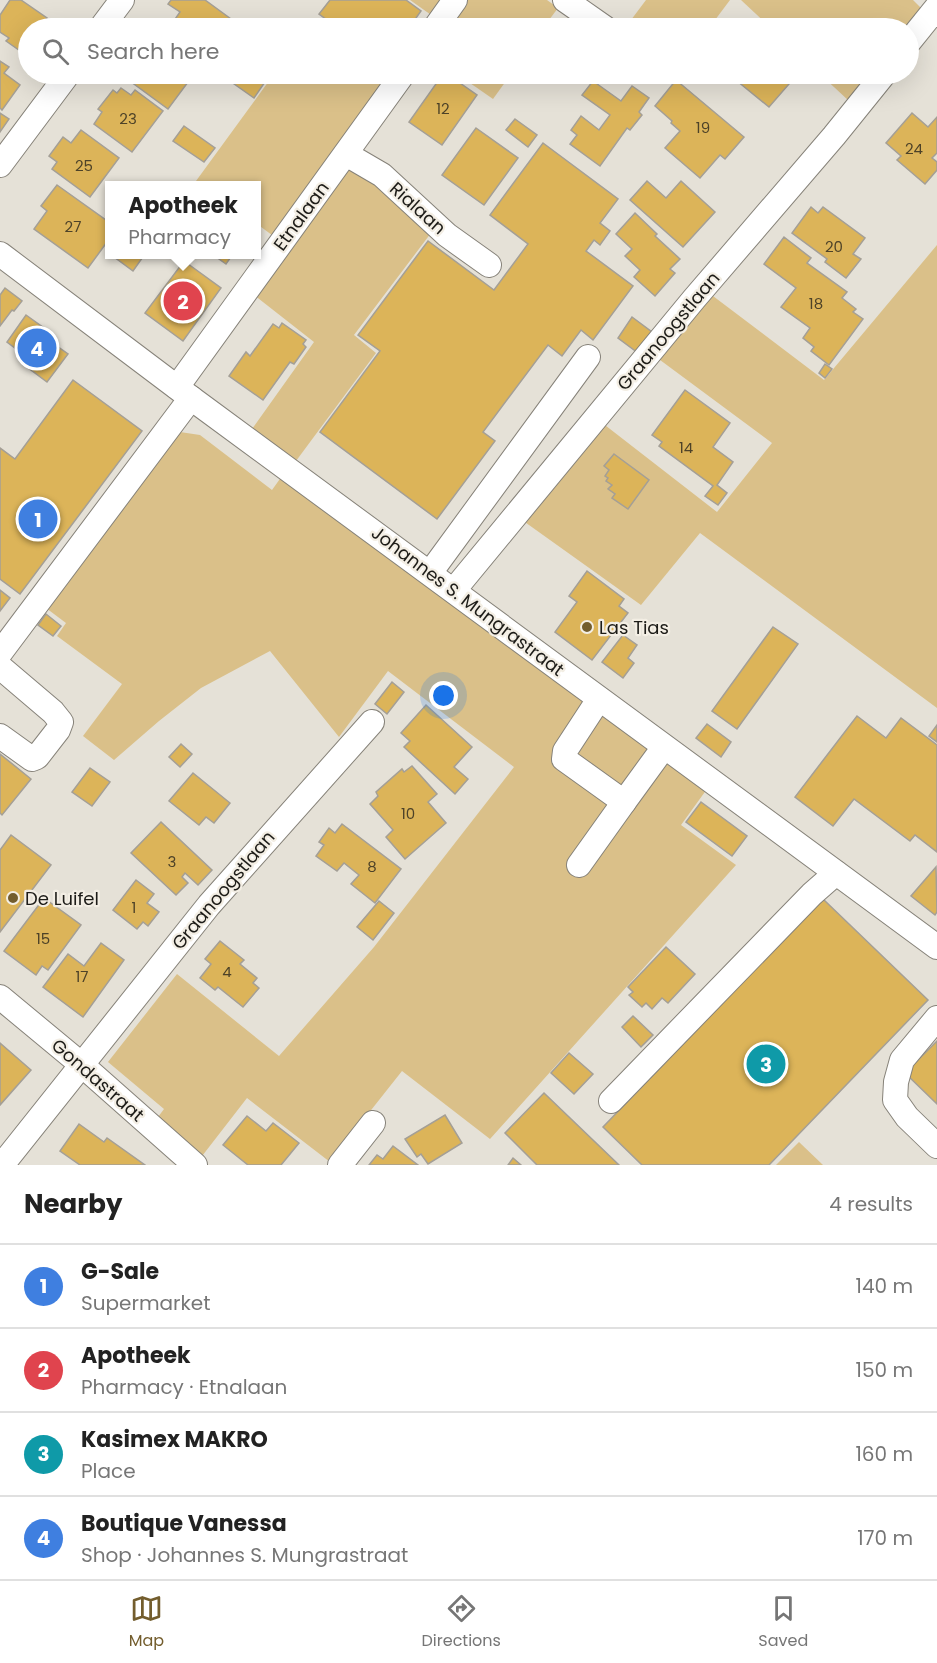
<!DOCTYPE html>
<meta charset="utf-8">
<style>
:root{--surface:#fff;--page:#f6f6f6;--text:#222;--muted:#767676;--line:#e0e0e0;--accent:#735d2d}
body{margin:0;font-family:Poppins,sans-serif;background:var(--page);color:var(--text)}
.you{position:absolute;left:444px;top:696px;width:21px;height:21px;margin:-15px;border:4px solid #fff;border-radius:50%;background:#1a73e8;box-shadow:0 0 0 9px #1a73e833}
.badge{display:grid;place-items:center;width:39px;height:39px;border-radius:50%;background:var(--accent);color:#fff;font-size:20px;font-weight:700}
.pin{position:absolute;translate:-50% -50%;border:3px solid #fff;box-shadow:0 2px 6px #0006}
.popup{position:absolute;left:105px;top:181px;width:156px;height:78px;box-sizing:border-box;display:grid;place-content:center;border-radius:0px;background:var(--surface);filter:drop-shadow(0 2px 4px #0005);font-size:20px;white-space:nowrap;color:var(--muted)}
.popup b{font-size:22px;color:var(--text)}
.popup::after{content:'';position:absolute;left:50%;top:100%;margin-left:-12px;border:12px solid transparent;border-top-color:var(--surface)}
.list{margin:0;padding:0;list-style:none}
h2{display:flex;justify-content:space-between;align-items:center;height:78px;margin:0;padding:0 24px;font-size:26px}
h2 small{font-size:20px;font-weight:400;color:var(--muted)}
.list li{display:grid;grid-template-columns:39px 1fr auto;gap:18px;align-items:center;box-sizing:border-box;height:84px;padding:0 24px;border-top:2px solid var(--line)}
.list b{display:block;font-size:22px;white-space:nowrap}
.list p{margin:0;font-size:20px;white-space:nowrap;color:var(--muted)}
.list em{font-size:20px;font-style:normal;color:var(--muted)}
.icon{flex:none;width:33px;height:33px;fill:none;stroke:currentColor;stroke-width:2;stroke-linecap:round;stroke-linejoin:round}
.map{position:relative;flex:none;width:937px;height:1165px;overflow:hidden}
.search{position:absolute;background:var(--surface);box-shadow:0 6px 24px #0002;left:18px;right:18px;top:18px;height:66px;display:flex;align-items:center;gap:15px;box-sizing:border-box;padding:0 21px;border-radius:33px;color:var(--muted);font-size:22px}
.sheet{height:414px;background:var(--surface)}
nav{display:flex;justify-content:space-around;align-items:center;box-sizing:border-box;height:84px;border-top:2px solid var(--line);background:var(--surface);font-size:16px;color:var(--muted)}
nav a{display:grid;justify-items:center;gap:3px}
nav .on{color:var(--accent)}
.map>svg:first-child{display:block}
</style>
<div class="map">
<svg width="937" height="1165" viewBox="0 0 937 1165">
<rect width="100%" height="100%" fill="#e5e1d7"/>
<!-- green -->
<g fill="#dac089">
<polygon points="410,0 446,0 434,17"/>
<polygon points="463,0 547,0 558,8 543,28 443,28"/>
<polygon points="646,0 730,0 709,28 625,28"/>
<polygon points="741,0 913,0 922,9 907,28 771,28"/>
<polygon points="274,74 389,74 276,238 257,224 256,186 202,185 196,181"/>
<polygon points="457,74 511,74 493,99"/>
<polygon points="820,74 871,74 849,101"/>
<polygon points="348,166 362,167 431,233 354,335 376,353 296,461 252,429 314,342 254,295"/>
<polygon points="937,245 937,708 700,533 641,605 522,520 601,422 717,512 772,443 656,357 709,293 824,380"/>
<polygon points="180,432 200,435 272,490 282,476 707,789 681,825 736,865 490,1139 402,1071 330,1162 247,1098 199,1160 155,1121 164,1109 108,1062 177,974 279,1056 374,947 514,767 388,671 339,737 270,651 201,688 159,721 114,760 83,736 122,684 57,636 66,623 46,608"/>
<polygon points="799,1142 823,1165 776,1165"/>
</g>
<!-- building -->
<g fill="#dcb459" stroke="#a49f96" stroke-width="1.5">
<polygon points="10,0 21,0 47,18 40,28 28,28 28,45 23,53 6,41 9,38 0,32 0,15"/>
<polygon points="171,0 205,0 242,27 241,28 169,28 180,12 168,4"/>
<polygon points="330,0 406,0 421,11 409,28 338,28 319,14"/>
<polygon points="0,61 9,67 4,73 20,85 2,110 0,108"/>
<polygon points="124,74 194,74 168,109 123,76"/>
<polygon points="220,74 253,74 265,82 254,98"/>
<polygon points="443,74 447,74 477,95 442,145 409,122"/>
<polygon points="743,74 793,74 796,76 769,107 737,81"/>
<polygon points="676,80 744,137 725,159 720,155 700,178 665,148 680,131 671,123 672,121 655,106"/>
<polygon points="593,81 621,101 632,86 649,98 639,112 642,115 630,130 627,128 600,166 570,144 577,135 571,130 581,116 599,130 610,115 582,95"/>
<polygon points="121,88 131,95 135,90 163,111 132,152 94,124 102,112 98,109 113,90 117,93"/>
<polygon points="0,113 9,119 0,132"/>
<polygon points="912,113 928,127 937,117 937,153 932,158 937,162 937,170 925,184 897,160 901,156 886,143"/>
<polygon points="515,119 537,135 528,147 506,130"/>
<polygon points="184,126 215,148 204,162 173,141"/>
<polygon points="476,128 518,158 484,205 442,175"/>
<polygon points="81,130 119,158 90,197 52,169 57,162 49,156 63,137 71,143"/>
<polygon points="543,143 618,199 600,223 610,231 600,245 594,240 586,251 633,286 593,340 581,330 562,356 548,345 483,432 495,441 437,519 320,432 380,351 358,335 428,241 494,290 528,244 490,215"/>
<polygon points="647,181 666,198 681,181 715,212 683,247 630,200"/>
<polygon points="57,185 110,223 110,238 88,268 34,229 47,211 41,206"/>
<polygon points="811,207 818,213 823,207 865,238 853,254 861,259 846,278 825,262 827,259 792,233"/>
<polygon points="635,213 657,234 655,236 680,259 670,269 675,273 655,296 634,277 640,270 625,256 632,249 616,234"/>
<polygon points="784,237 811,258 807,263 847,292 842,298 856,309 853,312 863,319 829,365 811,351 814,347 803,338 810,328 781,307 796,288 764,264"/>
<polygon points="110,254 145,254 133,271"/>
<polygon points="212,254 233,254 226,264"/>
<polygon points="184,261 221,288 183,341 145,313"/>
<polygon points="5,288 22,301 14,311 12,310 0,326 0,295"/>
<polygon points="26,315 44,328 40,334 68,354 47,382 27,367 32,361 7,342"/>
<polygon points="632,317 652,332 638,353 618,338"/>
<polygon points="282,323 306,340 303,344 306,347 294,364 290,362 263,400 229,376 246,352 250,356 273,324 279,328"/>
<polygon points="825,364 832,369 825,378 819,373"/>
<polygon points="73,380 142,431 20,594 0,579 0,448 15,459"/>
<polygon points="685,390 730,423 713,447 733,462 717,485 727,493 718,505 705,496 713,486 659,446 662,442 652,435"/>
<polygon points="614,454 649,480 628,509 612,498 615,494 608,489 612,485 606,481 608,478 605,476 609,470 604,466"/>
<polygon points="587,571 624,599 619,606 628,613 592,660 555,632 577,602 569,596"/>
<polygon points="0,590 10,598 0,611"/>
<polygon points="46,614 61,626 53,636 38,625"/>
<polygon points="773,627 798,644 737,729 712,711"/>
<polygon points="623,635 637,645 628,658 634,663 623,678 602,662"/>
<polygon points="392,682 404,692 387,714 375,704"/>
<polygon points="426,705 472,747 454,767 468,779 455,794 404,747 410,741 401,733"/>
<polygon points="857,716 886,738 901,718 937,745 937,852 915,835 910,841 854,799 833,826 795,797"/>
<polygon points="707,724 731,742 721,757 696,738"/>
<polygon points="937,725 937,742 929,736"/>
<polygon points="181,744 192,754 180,767 169,757"/>
<polygon points="0,754 31,779 2,815 0,813"/>
<polygon points="412,766 437,794 428,802 446,823 405,859 386,837 393,830 370,804 378,796 376,792 402,769 404,772"/>
<polygon points="90,768 110,782 92,806 72,792"/>
<polygon points="193,773 230,803 214,823 206,817 199,825 169,801"/>
<polygon points="701,802 747,836 732,856 686,822"/>
<polygon points="161,822 212,870 198,885 185,873 182,877 188,883 176,895 131,853"/>
<polygon points="342,824 401,869 375,903 351,884 359,875 344,863 337,871 316,856 324,845 319,842 329,828 335,833"/>
<polygon points="11,835 51,865 0,932 0,850"/>
<polygon points="936,867 937,912 935,915 911,896"/>
<polygon points="136,880 154,894 147,903 159,912 148,926 143,922 137,929 113,910"/>
<polygon points="44,898 81,925 48,970 42,966 36,975 4,951"/>
<polygon points="823,899 928,1000 769,1165 642,1165 603,1127"/>
<polygon points="379,901 394,913 373,940 357,927"/>
<polygon points="220,941 244,960 240,964 257,978 253,983 259,988 243,1007 218,987 215,990 200,978 211,964 205,959"/>
<polygon points="101,943 124,960 83,1017 43,987 68,954 84,966"/>
<polygon points="666,947 695,974 668,1003 662,998 652,1009 646,1003 642,1007 629,995 633,992 628,987"/>
<polygon points="633,1016 653,1035 641,1047 622,1027"/>
<polygon points="937,1041 937,1104 905,1073"/>
<polygon points="0,1043 31,1070 0,1105"/>
<polygon points="569,1053 593,1074 574,1094 551,1073"/>
<polygon points="544,1093 619,1165 537,1165 505,1133"/>
<polygon points="445,1115 462,1143 428,1164 421,1154 417,1157 405,1139"/>
<polygon points="247,1116 266,1131 273,1123 299,1143 281,1165 248,1165 223,1145"/>
<polygon points="79,1124 104,1142 107,1138 145,1165 80,1165 60,1151"/>
<polygon points="393,1146 418,1165 369,1165 377,1155 383,1159"/>
<polygon points="513,1158 521,1165 508,1165"/>
</g>
<g fill="none" stroke-linecap="round" stroke-linejoin="round">
<!-- minor casing -->
<g stroke="#868279" stroke-width="26">
<g id="minor">
<polyline points="565,0 605,28"/>
<polyline points="101,28 122,0"/>
<polyline points="435,28 455,0"/>
<polyline points="908,43 937,7"/>
<polyline points="346,154 382,175 447,235 489,265"/>
<polyline points="0,165 68,74"/>
<polyline points="0,254 191,398 937,947"/>
<polyline points="177,387 403,74"/>
<polyline points="430,573 588,357"/>
<polyline points="454,590 694,299 834,136 884,74"/>
<polyline points="0,653 191,398"/>
<polyline points="0,667 53,712 61,722 58,730 37,757 32,759 0,736"/>
<polyline points="599,699 565,751 564,759 571,764 624,802 664,747"/>
<polyline points="579,865 624,802"/>
<polyline points="0,997 82,1065 195,1165"/>
<polyline points="937,1018 902,1060 896,1082 895,1100 907,1117 937,1146"/>
<polyline points="611,1101 812,894 836,873"/>
<polyline points="2,1165 209,905 372,722"/>
<polyline points="340,1165 373,1123"/>
</g>
</g>
<!-- minor -->
<use href="#minor" stroke="#fff" stroke-width="24"/>
</g>
<!-- markers -->
<g fill="#735d2d" stroke="#f3eee4" stroke-width="2">
<circle cx="587" cy="627" r="6"/>
<circle cx="13" cy="898" r="6"/>
</g>
<g text-anchor="middle" dominant-baseline="central" stroke-width="4.5" stroke-linejoin="round" paint-order="stroke">
<!-- number labels -->
<g font-size="15" fill="#4d4228">
<text x="443" y="108">12</text>
<text x="128" y="118">23</text>
<text x="703" y="127">19</text>
<text x="914" y="148">24</text>
<text x="84" y="165">25</text>
<text x="73" y="226">27</text>
<text x="834" y="246">20</text>
<text x="816" y="303">18</text>
<text x="686" y="447">14</text>
<text x="408" y="813">10</text>
<text x="172" y="861">3</text>
<text x="372" y="866">8</text>
<text x="134" y="907">1</text>
<text x="43" y="938">15</text>
<text x="227" y="971">4</text>
<text x="82" y="976">17</text>
</g>
<!-- street labels -->
<g font-size="18" fill="#1d1c18" stroke="#f3eee4">
<text transform="translate(418 208) rotate(42)">Rialaan</text>
<text transform="translate(301 216) rotate(-54)">Etnalaan</text>
<text transform="translate(668 331) rotate(-50)">Graanoogstlaan</text>
<text transform="translate(468 601) rotate(37)">Johannes S. Mungrastraat</text>
<text transform="translate(223 890) rotate(-50)">Graanoogstlaan</text>
<text transform="translate(98 1080) rotate(41)">Gondastraat</text>
</g>
<!-- poi labels -->
<g font-size="18" fill="#1d1c18" stroke="#f3eee4" text-anchor="start">
<text x="599" y="627">Las Tias</text>
<text x="25" y="898">De Luifel</text>
</g>
</g>
</svg>
<div class="you"></div>
<div class="pin badge" style="left:38px;top:519px;background:#3f7fe0">1</div>
<div class="pin badge" style="left:183px;top:301px;background:#e0444e">2</div>
<div class="popup"><b>Apotheek</b>Pharmacy</div>
<div class="pin badge" style="left:766px;top:1064px;background:#0f9aa8">3</div>
<div class="pin badge" style="left:37px;top:348px;background:#3f7fe0">4</div>
<div class="search"><svg class="icon" aria-label="search" viewBox="0 0 24 24"><circle cx="10" cy="10" r="6"/><path d="M15 15l6 6"/></svg>Search here</div>
</div>
<section class="sheet">
<h2>Nearby<small>4 results</small></h2>
<ul class="list">
<li><span class="badge" style="background:#3f7fe0">1</span><div><b>G-Sale</b><p>Supermarket</p></div><em>140 m</em></li>
<li><span class="badge" style="background:#e0444e">2</span><div><b>Apotheek</b><p>Pharmacy · Etnalaan</p></div><em>150 m</em></li>
<li><span class="badge" style="background:#0f9aa8">3</span><div><b>Kasimex MAKRO</b><p>Place</p></div><em>160 m</em></li>
<li><span class="badge" style="background:#3f7fe0">4</span><div><b>Boutique Vanessa</b><p>Shop · Johannes S. Mungrastraat</p></div><em>170 m</em></li>
</ul>
</section>
<nav>
<a class="on"><svg class="icon" aria-label="map" viewBox="0 0 24 24"><path d="M3 6l6-2 6 2 6-2v14l-6 2-6-2-6 2zM9 4v14M15 6v14"/></svg>Map</a>
<a><svg class="icon" aria-label="directions" viewBox="0 0 24 24"><path d="M12 3l9 9-9 9-9-9zM9 14v-3h6M13 9l2 2-2 2"/></svg>Directions</a>
<a><svg class="icon" aria-label="saved" viewBox="0 0 24 24"><path d="M7 4h10v16l-5-4-5 4z"/></svg>Saved</a>
</nav>
